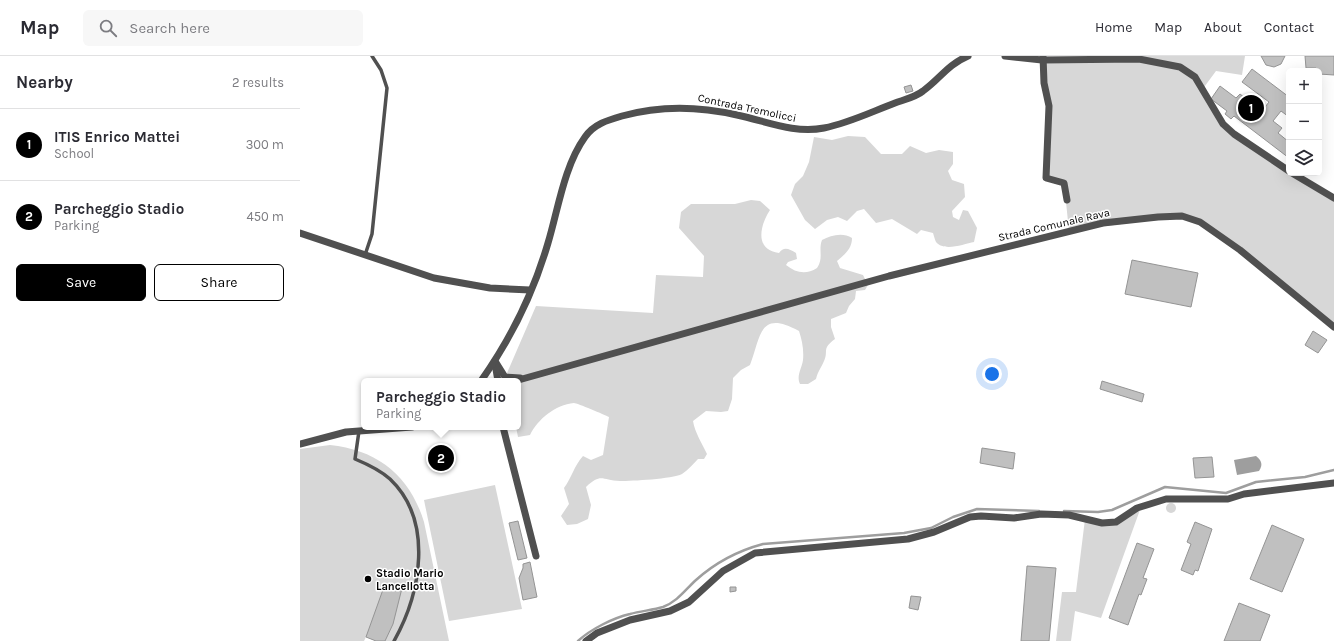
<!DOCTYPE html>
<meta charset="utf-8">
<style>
:root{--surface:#fff;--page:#f7f7f7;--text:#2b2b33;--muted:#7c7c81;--line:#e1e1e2;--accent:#000}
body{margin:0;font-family:Karla,sans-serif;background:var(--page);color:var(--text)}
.controls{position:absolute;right:12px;top:12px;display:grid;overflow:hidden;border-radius:6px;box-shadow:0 4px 16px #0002}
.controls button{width:36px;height:36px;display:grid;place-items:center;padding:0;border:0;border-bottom:1px solid var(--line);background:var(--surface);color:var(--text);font:20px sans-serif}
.you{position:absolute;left:692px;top:318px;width:14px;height:14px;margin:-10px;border:3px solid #fff;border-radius:50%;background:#1a73e8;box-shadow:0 0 0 6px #1a73e833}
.badge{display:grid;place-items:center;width:26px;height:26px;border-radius:50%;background:var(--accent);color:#fff;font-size:13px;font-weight:700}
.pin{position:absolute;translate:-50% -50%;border:2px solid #fff;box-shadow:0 1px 4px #0006}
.popup{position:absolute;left:61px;top:322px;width:160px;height:52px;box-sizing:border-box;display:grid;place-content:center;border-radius:6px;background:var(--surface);filter:drop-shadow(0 1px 3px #0005);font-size:13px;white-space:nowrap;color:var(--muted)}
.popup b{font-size:15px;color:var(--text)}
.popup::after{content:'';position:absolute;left:50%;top:100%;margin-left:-8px;border:8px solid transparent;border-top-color:var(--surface)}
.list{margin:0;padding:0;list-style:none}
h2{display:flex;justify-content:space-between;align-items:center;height:52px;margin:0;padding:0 16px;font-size:17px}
h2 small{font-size:13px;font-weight:400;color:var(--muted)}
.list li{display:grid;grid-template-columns:26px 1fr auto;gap:12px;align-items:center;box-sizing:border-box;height:72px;padding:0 16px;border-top:1px solid var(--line)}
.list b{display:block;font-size:15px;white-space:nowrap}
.list p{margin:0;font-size:13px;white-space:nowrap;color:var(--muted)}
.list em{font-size:13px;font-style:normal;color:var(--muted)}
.actions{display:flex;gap:8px;padding:12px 16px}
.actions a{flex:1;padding:9px 0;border:1px solid var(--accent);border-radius:6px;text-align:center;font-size:14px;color:var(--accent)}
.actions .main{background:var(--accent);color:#fff}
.icon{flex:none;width:22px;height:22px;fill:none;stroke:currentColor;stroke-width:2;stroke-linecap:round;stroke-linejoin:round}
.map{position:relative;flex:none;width:1034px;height:585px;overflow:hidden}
header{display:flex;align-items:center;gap:24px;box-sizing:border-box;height:56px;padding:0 20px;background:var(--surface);border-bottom:1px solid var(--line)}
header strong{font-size:19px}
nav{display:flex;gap:22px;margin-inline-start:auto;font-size:14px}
.search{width:280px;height:36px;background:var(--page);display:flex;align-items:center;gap:10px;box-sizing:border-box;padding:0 14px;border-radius:6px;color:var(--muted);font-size:15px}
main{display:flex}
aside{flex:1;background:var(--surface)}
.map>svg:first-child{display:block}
</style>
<header>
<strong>Map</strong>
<div class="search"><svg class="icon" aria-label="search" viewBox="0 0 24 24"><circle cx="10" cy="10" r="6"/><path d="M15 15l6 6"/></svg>Search here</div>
<nav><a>Home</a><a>Map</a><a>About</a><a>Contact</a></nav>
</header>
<main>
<aside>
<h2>Nearby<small>2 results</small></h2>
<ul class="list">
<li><span class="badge">1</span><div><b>ITIS Enrico Mattei</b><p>School</p></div><em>300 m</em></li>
<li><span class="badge">2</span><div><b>Parcheggio Stadio</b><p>Parking</p></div><em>450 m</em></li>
</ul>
<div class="actions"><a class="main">Save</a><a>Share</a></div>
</aside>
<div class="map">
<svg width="1034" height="585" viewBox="0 0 1034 585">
<rect width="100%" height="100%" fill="#fff"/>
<!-- green -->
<g fill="#d7d7d7">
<polygon points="837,0 945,0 942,19 916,15 902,34 923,68 1034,142 1034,271 915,176 882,160 769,175 764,127 746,122 749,50 742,4"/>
<path d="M 548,80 L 565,81 L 581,98 L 602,98 L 610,90 L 626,97 L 639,94 L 653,96 L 653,108 L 648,115 L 652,124 L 664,128 L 665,141 L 652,155 L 653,161 L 659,164 L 663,154 L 668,155 L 677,172 L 674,186 C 664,188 644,196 636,186 C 635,184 634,180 633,177 L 621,174 L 617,178 L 592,163 L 576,167 L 564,153 L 557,155 L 547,165 L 538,161 L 527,164 L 515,173 L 505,164 L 491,139 L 495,128 L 503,120 L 509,106 L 514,81 L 532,84 Z"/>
<path d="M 451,144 L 460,145 L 470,154 C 460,169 454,194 479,197 C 484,190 489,193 496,197 L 497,203 L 488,206 L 486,209 C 496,217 506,219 517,212 C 524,202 518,194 522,184 C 531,179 543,176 552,182 C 552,193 545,198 537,205 L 540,212 L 563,219 L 568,229 L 565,234 L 556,235 L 555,243 L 549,250 L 546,257 L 531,263 L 531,271 L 535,283 C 521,293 529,295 524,305 C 521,312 518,315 516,323 L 508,328 L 500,328 C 496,320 502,312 503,304 C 504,294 502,284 499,275 C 459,253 461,280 450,309 L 441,314 L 433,322 L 432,343 L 428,355 L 421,356 L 406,355 L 393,365 C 395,377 402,387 407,398 L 404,403 L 398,403 C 393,408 388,414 382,418 C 372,423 332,425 320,425 C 302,425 302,416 286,431 L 291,449 L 288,463 L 277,468 L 267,469 L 261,460 L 269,448 L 264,432 C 272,421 274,410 283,400 L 291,404 L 303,399 L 309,361 C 305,359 277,347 274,347 C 255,349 238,363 230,379 L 218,381 L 216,371 L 218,371 L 218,325 L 209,325 L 207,317 L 236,250 L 353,257 L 356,219 L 403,221 L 404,200 L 379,172 L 381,156 L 391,148 L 435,148 Z"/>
<path d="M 30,389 C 78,394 110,420 124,466 L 149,585 L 76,585 L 66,581 L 64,585 L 0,585 L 0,393 Z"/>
<polygon points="195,429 222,553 149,565 124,444"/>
<circle cx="871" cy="452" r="5"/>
<polygon points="841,451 801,562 775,555 771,585 756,585 762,536 776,536 785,463 816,466"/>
</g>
<!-- water -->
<path fill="#9e9e9e" d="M 956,400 C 962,405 963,409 959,415 L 937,419 L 934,404 Z"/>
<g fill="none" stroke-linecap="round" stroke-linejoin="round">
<!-- stream -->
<g stroke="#9e9e9e" stroke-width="2.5">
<polyline points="764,455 798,456 812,454 865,431 926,437 956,426 1005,421 1034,414"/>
<path d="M 278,585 C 291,573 313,562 330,558 C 341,555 353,554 363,551 C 378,545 385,534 396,524 C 416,506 437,495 463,488 L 604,477 L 631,472 L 653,461 L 677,453 L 739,455"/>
</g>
</g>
<!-- building -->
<g fill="#c0c0c0" stroke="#949494">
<polygon points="961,0 985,0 981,8 974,11 966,9"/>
<polygon points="1005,0 1034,0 1034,19 1019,18 1016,12 1006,12"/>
<polygon points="952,13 989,41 989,61 981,55 973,65 982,72 978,77 989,86 989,102 934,60 931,63 925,58 927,55 911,43 920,30 936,42 940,38 962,55 969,46 942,26"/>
<polygon points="611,29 613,35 606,37 604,31"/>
<polygon points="832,204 898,217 891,251 825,238"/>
<polygon points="1013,275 1027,284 1018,297 1005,289"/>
<polygon points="802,325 844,338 842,346 800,333"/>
<polygon points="682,392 715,397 713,413 680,407"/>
<polygon points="912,401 914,421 895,422 893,402"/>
<polygon points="218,465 227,502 218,504 209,467"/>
<polygon points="895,466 912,473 898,515 895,514 893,519 881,514 891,488 887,486"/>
<polygon points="972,469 1004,483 982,536 950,523"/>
<polygon points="837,487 854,493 843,522 847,523 841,539 839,538 828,569 809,562"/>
<polygon points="230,506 237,541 223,544 219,522 223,512 223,508"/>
<polygon points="727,510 756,512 749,585 721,585"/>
<polygon points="85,528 102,532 93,568 85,585 76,585 66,581"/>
<polygon points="430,531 436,531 436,535 430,536"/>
<polygon points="611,540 621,541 618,554 609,552"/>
<polygon points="939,547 970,559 960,585 924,585"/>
</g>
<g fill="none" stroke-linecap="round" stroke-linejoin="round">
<!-- service -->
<g stroke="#505050" stroke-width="3.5">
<polyline points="65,199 72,178 87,32 81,14 72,0"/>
<path d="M 59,375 L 55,403 C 67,408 80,414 90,423 C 134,465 121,537 94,585"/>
</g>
<!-- minor -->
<g stroke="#505050" stroke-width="7">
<polyline points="705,0 742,4 839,3 880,11 895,21 923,68 934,78 989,115"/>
<polyline points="743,0 744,27 749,50 746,122 764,127 767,144"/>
<polyline points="992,117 1034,142"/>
<polyline points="0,177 134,222 190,232 230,234"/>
<polyline points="195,305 205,321 220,322"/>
<polyline points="195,308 198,325"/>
<path d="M 181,325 C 210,284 234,235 248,187 C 258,154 264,110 285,81 C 294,68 308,64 322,60 C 361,49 398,50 437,59 C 466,65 494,78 524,72 C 549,67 571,56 595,47 C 603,44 616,41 623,35 C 640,23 647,9 668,0"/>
<polyline points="215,325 589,220 803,167 858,161 882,160 900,166 940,194 1034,271"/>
<polyline points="203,371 236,500"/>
<polyline points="0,388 46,376 112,371"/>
<polyline points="286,585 297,577 330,564 370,555 389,546 423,515 455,497 608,483 634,476 670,461 681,460 714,462 741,458 769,459 802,467 816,466 837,452 866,443 928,443 944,438 1034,427"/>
</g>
</g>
<!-- markers -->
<circle fill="#000" stroke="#fff" stroke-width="1.5" cx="68" cy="523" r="4"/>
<g text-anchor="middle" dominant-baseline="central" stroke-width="3" stroke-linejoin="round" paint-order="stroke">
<!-- street labels -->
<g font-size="11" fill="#000" stroke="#fff">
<text transform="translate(447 52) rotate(12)">Contrada Tremolicci</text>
<text transform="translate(754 169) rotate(-13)">Strada Comunale Rava</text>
</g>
<!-- poi labels -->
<g font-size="11" font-weight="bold" fill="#000" stroke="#fff" text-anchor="start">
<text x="76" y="517">Stadio Mario<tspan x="76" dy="13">Lancellotta</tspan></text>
</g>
</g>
</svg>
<div class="controls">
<button>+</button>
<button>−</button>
<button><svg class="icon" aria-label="layers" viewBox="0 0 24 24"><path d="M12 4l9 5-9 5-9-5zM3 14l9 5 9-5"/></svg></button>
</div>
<div class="you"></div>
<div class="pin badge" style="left:951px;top:52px">1</div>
<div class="pin badge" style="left:141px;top:402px">2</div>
<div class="popup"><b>Parcheggio Stadio</b>Parking</div>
</div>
</main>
